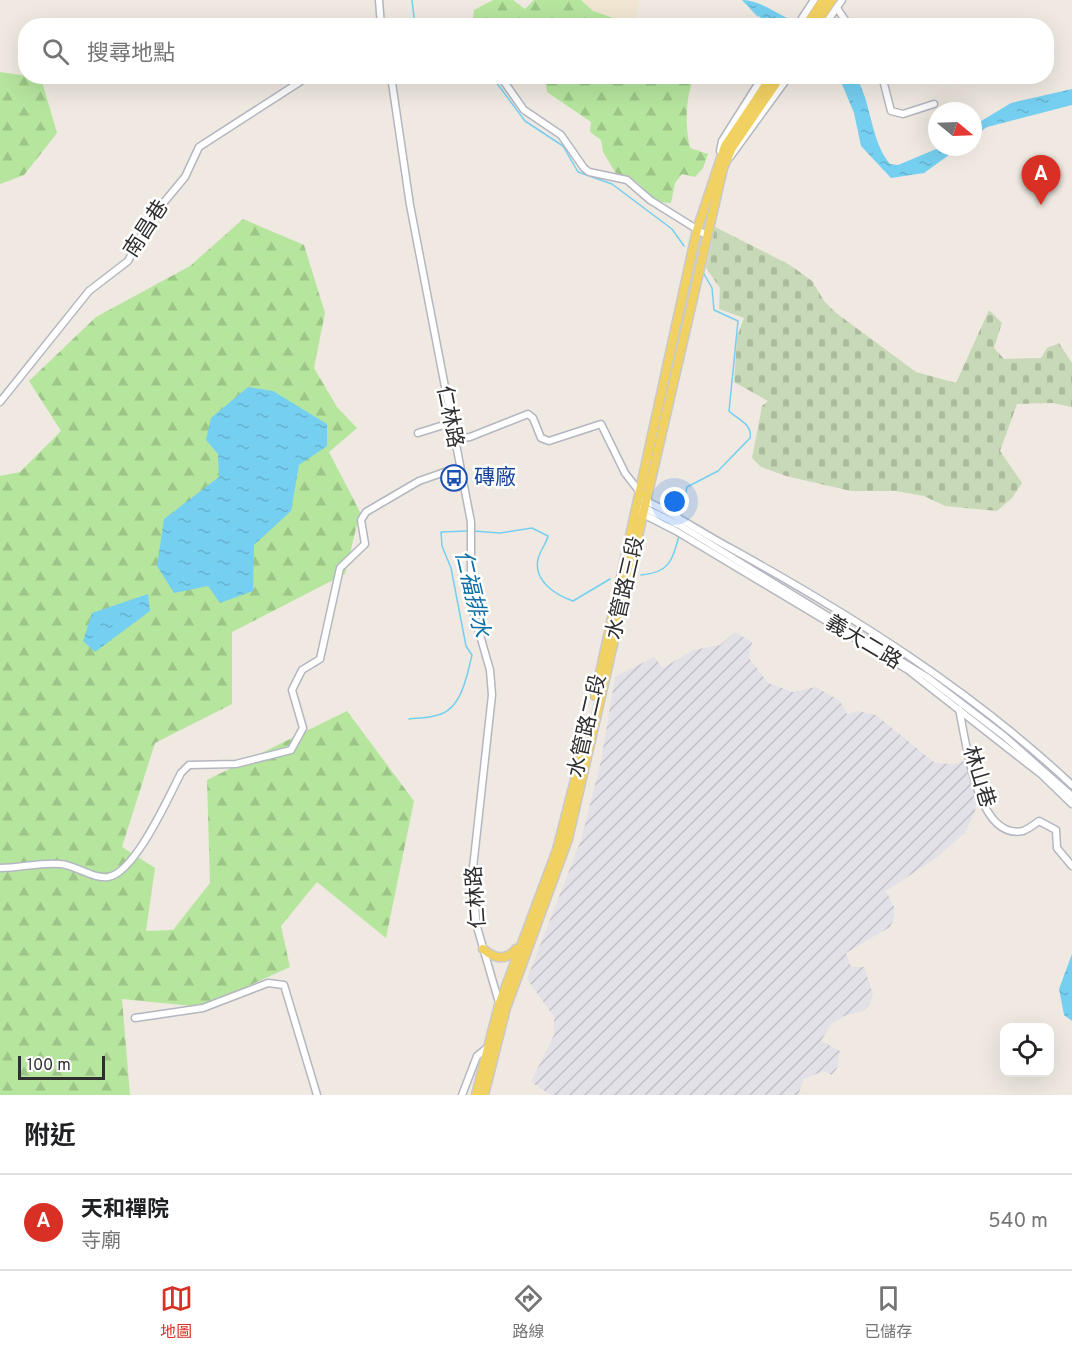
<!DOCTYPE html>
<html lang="zh-TW">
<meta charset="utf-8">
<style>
:root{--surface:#fff;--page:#f2f2f2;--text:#202124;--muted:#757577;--line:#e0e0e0;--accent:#d93025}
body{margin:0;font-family:Overpass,"Noto Sans TC",sans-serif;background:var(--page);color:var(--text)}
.controls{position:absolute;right:18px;bottom:18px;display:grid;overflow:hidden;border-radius:12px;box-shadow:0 6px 24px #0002}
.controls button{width:54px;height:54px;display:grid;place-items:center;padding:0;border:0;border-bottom:2px solid var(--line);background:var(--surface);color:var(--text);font:30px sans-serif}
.compass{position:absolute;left:928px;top:102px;width:54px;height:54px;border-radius:50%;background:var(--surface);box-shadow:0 6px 24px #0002;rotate:109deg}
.scale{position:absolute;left:18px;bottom:15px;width:87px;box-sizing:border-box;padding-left:6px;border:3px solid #2e2e2e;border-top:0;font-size:16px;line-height:21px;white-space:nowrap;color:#2e2e2e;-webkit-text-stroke:4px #fff;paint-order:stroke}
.you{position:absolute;left:675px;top:502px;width:21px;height:21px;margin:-15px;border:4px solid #fff;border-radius:50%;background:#1a73e8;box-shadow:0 0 0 9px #1a73e833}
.badge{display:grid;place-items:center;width:39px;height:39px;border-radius:50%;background:var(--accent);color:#fff;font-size:20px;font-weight:700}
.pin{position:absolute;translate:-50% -50px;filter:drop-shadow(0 2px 3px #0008)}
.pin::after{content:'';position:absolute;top:32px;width:21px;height:18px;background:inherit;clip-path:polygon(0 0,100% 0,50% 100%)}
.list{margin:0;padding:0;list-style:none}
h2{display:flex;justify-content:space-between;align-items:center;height:78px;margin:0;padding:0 24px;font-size:26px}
h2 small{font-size:20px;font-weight:400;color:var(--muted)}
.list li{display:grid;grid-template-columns:39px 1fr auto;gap:18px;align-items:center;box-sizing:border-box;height:96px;padding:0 24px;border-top:2px solid var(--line)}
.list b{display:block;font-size:22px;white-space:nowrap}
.list p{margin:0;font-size:20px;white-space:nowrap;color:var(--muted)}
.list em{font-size:20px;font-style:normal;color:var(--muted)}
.icon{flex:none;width:33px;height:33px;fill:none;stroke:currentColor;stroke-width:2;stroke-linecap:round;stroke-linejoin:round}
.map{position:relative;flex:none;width:1072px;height:1095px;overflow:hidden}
.search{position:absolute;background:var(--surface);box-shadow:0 6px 24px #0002;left:18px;right:18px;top:18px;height:66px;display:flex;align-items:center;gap:15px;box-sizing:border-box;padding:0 21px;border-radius:24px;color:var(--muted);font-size:22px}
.sheet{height:174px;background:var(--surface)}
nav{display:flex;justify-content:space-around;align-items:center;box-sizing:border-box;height:84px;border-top:2px solid var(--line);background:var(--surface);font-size:16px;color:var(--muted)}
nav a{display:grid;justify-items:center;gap:3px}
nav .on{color:var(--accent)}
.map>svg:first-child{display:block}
</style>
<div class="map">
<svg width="1072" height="1095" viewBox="0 0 1072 1095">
<defs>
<pattern id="industrial-furrows" width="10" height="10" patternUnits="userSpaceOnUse" patternTransform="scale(1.5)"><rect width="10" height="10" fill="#e3e1e8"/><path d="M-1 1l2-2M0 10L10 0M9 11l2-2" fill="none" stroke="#c3c1c7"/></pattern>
<pattern id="forest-firs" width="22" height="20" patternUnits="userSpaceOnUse" patternTransform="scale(1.5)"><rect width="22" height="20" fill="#b6e59e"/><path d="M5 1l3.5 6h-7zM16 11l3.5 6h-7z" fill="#9dc588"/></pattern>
<pattern id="cemetery-stones" width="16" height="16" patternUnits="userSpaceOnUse" patternTransform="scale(1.5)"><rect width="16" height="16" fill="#c8d9b8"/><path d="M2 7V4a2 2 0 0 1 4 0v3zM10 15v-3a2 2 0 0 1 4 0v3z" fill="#acbb9e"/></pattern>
<pattern id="water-ripples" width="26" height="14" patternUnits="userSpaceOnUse" patternTransform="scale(1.5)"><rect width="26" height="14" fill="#75cff0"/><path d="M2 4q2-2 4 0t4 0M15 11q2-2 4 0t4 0" fill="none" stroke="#66b2ce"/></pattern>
</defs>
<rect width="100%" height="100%" fill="#efe9e1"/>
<!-- industrial -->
<polygon fill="url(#industrial-furrows)" points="735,632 752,642 749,658 768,683 793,692 816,687 840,701 847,714 857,711 876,715 935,763 955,764 966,760 977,795 975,812 965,833 936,858 886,891 894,907 894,918 890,927 846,953 851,967 864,967 873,994 870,1004 863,1011 844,1016 831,1024 821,1041 840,1051 837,1068 832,1075 823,1071 804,1079 798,1095 551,1095 531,1082 554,1035 554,1017 527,979 581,840 601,761 615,677 654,657 663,668 693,650 720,645"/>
<!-- education -->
<polygon fill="#f0e6d1" points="581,0 640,0 634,25 593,11"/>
<!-- forest -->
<g fill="url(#forest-firs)">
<polygon points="493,0 513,0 525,9 534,0 581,0 593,11 634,25 472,25 474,10"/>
<polygon points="0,72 41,78 57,133 24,175 0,184"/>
<path d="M 545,77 L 694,77 C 685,98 685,126 690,148 L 708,154 L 703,168 L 695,177 L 682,174 L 675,183 L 671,203 C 646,203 648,187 631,178 C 627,176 621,176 617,175 L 603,152 L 601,140 L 590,132 L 591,122 L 547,92 Z"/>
<polygon points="243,219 304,245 325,313 314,368 337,407 357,428 329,452 360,512 345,574 232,632 232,704 155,743 122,847 155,868 146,931 173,930 210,883 207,780 347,711 414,801 386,938 317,882 281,926 290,967 202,1007 122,999 130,1095 0,1095 0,476 20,472 61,431 29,381 96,317 190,266"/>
</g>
<!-- cemetery -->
<polygon fill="url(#cemetery-stones)" points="715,227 790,265 812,281 824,301 836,313 916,372 956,383 989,310 1002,323 994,348 1004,359 1041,358 1047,348 1059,343 1072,363 1072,407 1052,403 1017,404 1000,451 1022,483 1012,498 997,511 945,506 924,496 896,491 851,491 786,476 761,467 752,458 762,406 768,401 734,382 737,337 744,318 719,309 720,288 706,268"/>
<!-- water -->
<g fill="url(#water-ripples)">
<path d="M 743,0 C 761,0 783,18 802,25 L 768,25 Z"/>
<path d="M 839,77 L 856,77 C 872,103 870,140 890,164 L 898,165 L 941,147 L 960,147 L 924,173 L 891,178 L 861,146 L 854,113 Z"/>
<polygon points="1072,89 1072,105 987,127 973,137 973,126 1011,103"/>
<polygon points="248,387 273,391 327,424 327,446 299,465 291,511 254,545 253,591 220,603 208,586 174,593 157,566 164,519 219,477 218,454 206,440 211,418"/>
<polygon points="148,594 150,611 95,652 83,641 92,613"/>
<polygon points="1072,954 1072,1021 1064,1015 1059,989"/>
</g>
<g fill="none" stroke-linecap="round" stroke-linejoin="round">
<!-- stream -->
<g stroke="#75cff0" stroke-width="1.5">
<polyline points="412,0 415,26"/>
<polyline points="743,0 758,16"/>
<polyline points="483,76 496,82 525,121 563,146 578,172 612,184 672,229 684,246"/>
<polyline points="425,80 436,76"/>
<path d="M 682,514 L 687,487 L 718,471 L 750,438 C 753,424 738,420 729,411 L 738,321 L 714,310 L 712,288 L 704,274"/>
<path d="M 473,531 L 500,533 L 532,528 L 548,536 C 546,544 540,551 538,559 C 533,581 556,595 573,601 L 610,579"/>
<path d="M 641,575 C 669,573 672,561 679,536"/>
<path d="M 409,719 C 418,718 429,718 438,715 C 462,709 467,675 472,655 L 466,646 L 451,568 L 442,546 L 441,532 L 468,531"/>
</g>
<!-- minor casing -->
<g stroke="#b4b7c1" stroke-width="9">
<g id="minor">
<polyline points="379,0 381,26"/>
<polyline points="837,8 849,26"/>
<polyline points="797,26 814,0"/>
<polyline points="824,26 842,0"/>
<polyline points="391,76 410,205 471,522 471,604 490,670 492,695 472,877 477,927 500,1006"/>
<polyline points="500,76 524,110 561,135 584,168 589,172 627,180 650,200 706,235"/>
<polyline points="882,76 891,111 903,114 934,104"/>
<polyline points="392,80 425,76"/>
<polyline points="720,151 722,141 763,76"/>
<polyline points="730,157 789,76"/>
<polyline points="0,402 89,291 128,261 150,219 185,177 199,147 309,76"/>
<polyline points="418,433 450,423"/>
<polyline points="452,439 470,437 528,414 533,418 541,438 549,441 601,424 625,473 639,491"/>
<path d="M 644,500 C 675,514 702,533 732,549 C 853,616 971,690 1072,785"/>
<polyline points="643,507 679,525 927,677 1004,736 1072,796"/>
<polyline points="641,513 676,531 908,670 1042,775 1072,804"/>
<path d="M 959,709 C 966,739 976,841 1023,831 C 1028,829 1035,824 1039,821 L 1056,830 L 1057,848 L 1072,866"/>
<path d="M 0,868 C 20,868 41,862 60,864 C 76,865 92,879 108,877 C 135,873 169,796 181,773 L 189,765 L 236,764 L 291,750 L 303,728 L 292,690 L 302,670 L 320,659 L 340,568 L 365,544 L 361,520 L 366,512 L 419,481 L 459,467"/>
<polyline points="135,1018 203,1008 268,983 284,985 317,1095"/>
<polyline points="462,1095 477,1056 488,1047"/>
</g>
</g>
<!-- major casing -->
<g stroke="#c9c9c9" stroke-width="11">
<g id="major">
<polyline points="806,26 823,0"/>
<polyline points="815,26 832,0"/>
<polyline points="595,696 697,230 725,146 772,76"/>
<path d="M 483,949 C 495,959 506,961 516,949"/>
<polyline points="476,1095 499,1005 557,850 588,729"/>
<polyline points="484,1095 506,1008 568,839 723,168 732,148 781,76"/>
</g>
</g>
<!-- minor -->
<use href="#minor" stroke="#fff" stroke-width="6"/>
<!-- major -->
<use href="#major" stroke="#f2d163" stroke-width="8"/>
</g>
<!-- icons -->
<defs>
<g id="bus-ring" transform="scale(1.35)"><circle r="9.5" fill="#fff" stroke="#1a4fb4" stroke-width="1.5"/><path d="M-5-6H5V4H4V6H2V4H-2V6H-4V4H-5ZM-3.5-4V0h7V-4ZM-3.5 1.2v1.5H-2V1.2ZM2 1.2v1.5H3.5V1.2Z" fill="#1a4fb4"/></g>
</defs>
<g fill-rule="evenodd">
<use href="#bus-ring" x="454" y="478"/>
</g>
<g text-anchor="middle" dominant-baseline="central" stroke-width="5" stroke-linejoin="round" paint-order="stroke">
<!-- street labels -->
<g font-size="21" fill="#2e2e2e" stroke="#fff">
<text transform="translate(147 229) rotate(-57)">南昌巷</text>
<text transform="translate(449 417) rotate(79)">仁林路</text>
<text transform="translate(626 588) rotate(-77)">水管路三段</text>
<text transform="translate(863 643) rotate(31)">義大二路</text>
<text transform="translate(588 726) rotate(-77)">水管路二段</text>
<text transform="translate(978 777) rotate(73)">林山巷</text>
<text transform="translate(477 897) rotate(-94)">仁林路</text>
</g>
<!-- transit labels -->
<g font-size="21" fill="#164399" stroke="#fff" text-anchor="start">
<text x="474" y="478">磚廠</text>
</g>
<!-- water labels -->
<g font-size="22" font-style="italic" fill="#0d6fa3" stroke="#fff">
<text transform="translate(471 594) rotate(77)">仁福排水</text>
</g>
</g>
</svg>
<div class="controls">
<button><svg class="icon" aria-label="locate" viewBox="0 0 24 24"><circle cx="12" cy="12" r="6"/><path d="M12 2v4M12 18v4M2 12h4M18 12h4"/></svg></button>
</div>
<svg class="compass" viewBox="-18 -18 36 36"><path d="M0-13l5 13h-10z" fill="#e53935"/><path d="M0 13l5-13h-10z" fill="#757577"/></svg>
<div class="scale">100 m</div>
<div class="you"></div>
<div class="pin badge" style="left:1041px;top:205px">A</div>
<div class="search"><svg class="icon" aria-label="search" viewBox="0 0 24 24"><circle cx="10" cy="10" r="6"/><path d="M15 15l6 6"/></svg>搜尋地點</div>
</div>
<section class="sheet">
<h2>附近<small></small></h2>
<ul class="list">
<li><span class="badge">A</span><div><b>天和禪院</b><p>寺廟</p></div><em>540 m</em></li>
</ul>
</section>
<nav>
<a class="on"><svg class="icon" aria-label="map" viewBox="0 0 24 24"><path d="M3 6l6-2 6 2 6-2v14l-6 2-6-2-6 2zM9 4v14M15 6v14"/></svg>地圖</a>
<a><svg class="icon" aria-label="directions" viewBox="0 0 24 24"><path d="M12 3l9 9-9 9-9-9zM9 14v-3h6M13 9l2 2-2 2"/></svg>路線</a>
<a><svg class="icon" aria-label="saved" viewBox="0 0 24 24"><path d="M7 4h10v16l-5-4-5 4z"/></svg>已儲存</a>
</nav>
